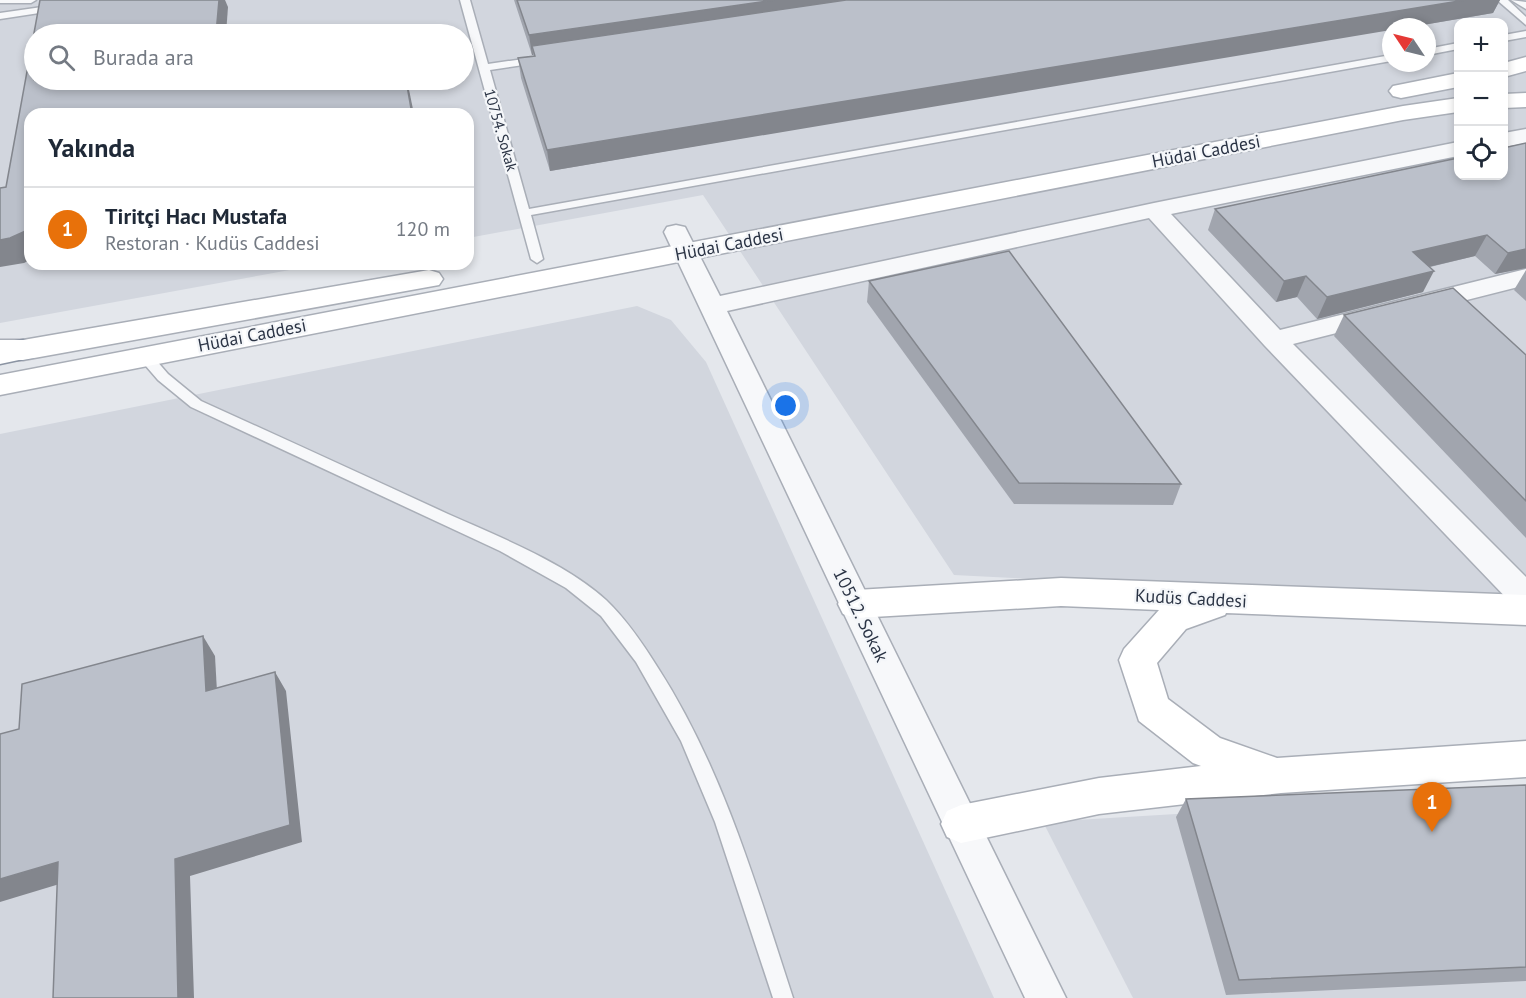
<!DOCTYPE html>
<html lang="tr">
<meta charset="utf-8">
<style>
:root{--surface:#fff;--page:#f2f2f3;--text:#1f2937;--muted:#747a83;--line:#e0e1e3;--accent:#d1495b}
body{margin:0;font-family:"PT Sans",sans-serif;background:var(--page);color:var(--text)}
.controls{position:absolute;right:18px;top:18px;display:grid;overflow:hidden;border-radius:12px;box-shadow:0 3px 9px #0003}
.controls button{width:54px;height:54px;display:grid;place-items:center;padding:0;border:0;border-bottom:2px solid var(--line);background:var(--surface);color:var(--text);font:30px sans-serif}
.compass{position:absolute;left:1382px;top:18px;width:54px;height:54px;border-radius:50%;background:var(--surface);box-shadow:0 3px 9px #0003;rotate:305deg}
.you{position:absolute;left:786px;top:406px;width:21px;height:21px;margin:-15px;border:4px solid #fff;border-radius:50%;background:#1a73e8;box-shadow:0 0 0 9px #1a73e833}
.badge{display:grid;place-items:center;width:39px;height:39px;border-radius:50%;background:var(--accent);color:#fff;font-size:20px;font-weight:700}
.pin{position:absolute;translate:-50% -50px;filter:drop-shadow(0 2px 3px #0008)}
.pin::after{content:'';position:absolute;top:32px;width:21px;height:18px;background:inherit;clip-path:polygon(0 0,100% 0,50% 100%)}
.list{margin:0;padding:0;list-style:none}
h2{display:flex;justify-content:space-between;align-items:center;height:78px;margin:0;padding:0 24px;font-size:26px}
h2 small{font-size:20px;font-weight:400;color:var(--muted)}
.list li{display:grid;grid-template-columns:39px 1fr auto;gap:18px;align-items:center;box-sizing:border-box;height:84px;padding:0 24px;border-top:2px solid var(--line)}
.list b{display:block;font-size:22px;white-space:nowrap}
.list p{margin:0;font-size:20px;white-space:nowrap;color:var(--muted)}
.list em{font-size:20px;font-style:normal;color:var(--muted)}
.icon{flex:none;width:33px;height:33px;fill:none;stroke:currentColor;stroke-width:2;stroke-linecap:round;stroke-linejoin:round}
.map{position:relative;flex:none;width:1526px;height:998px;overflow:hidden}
.search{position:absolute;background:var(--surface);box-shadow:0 3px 9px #0003;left:24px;top:24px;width:450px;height:66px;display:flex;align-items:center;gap:15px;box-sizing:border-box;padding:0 21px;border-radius:33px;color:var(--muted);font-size:22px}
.panel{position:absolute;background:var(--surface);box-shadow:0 3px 9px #0003;left:24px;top:108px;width:450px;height:162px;border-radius:18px}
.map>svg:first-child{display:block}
</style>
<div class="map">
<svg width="1526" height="998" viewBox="0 0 1526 998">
<rect width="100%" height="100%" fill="#e4e7ec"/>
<!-- built -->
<g fill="#d2d6de" fill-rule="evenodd">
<path d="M 0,0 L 1526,0 L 1526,605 L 954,575 L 703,195 L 468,238 L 468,114 L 30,114 L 30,264 L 323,264 L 0,323 ZM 1458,22 L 1504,22 L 1504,176 L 1458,176 ZM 1391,27 L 1427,27 L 1427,63 L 1391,63 ZM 34,34 L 464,34 L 464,80 L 34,80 Z"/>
<polygon points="637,306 671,320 706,362 994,998 0,998 0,434"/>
<polygon points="1526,793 1526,998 1133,998 1043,822"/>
</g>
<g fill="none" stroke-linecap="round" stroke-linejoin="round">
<!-- lane casing -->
<g stroke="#a9aeb7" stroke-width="3">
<g id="lane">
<polygon points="0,0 36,0 31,3 0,3"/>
<polygon points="460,0 470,0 488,64 537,57 542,60 537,63 490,70 529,209 1391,55 1391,61 531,215 543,259 537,263 531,259"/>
<polygon points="1497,0 1508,0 1526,17 1526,25"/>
<polygon points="1511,0 1526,2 1526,9"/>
<polygon points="56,5 61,8 59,10 0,19 0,13"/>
<polygon points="1526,31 1526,37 1504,41 1504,35"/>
<polygon points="1458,43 1458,49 1427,55 1427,49"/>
<path d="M 144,350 L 149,352 L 168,374 L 201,401 C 283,438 365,476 448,514 C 499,537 564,562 606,600 C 627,620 643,644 658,668 C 723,769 756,885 793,998 L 773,998 L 715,822 L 681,741 L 636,662 L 601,616 L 566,588 L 500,551 L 191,407 L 158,380 L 139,358 L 137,355 Z"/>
</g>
</g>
<!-- street casing -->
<g stroke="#a9aeb7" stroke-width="3">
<g id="street">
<polygon points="1526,129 1526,143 1504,147 1504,133"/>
<polygon points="1458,142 1458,156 1171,214 1280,330 1526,269 1526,285 1293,344 1526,577 1526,611 1515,607 1265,346 1149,218 727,311 1066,998 1025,998 664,232 667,227 676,225 685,227 720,296 1154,203"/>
</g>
</g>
<!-- secondary casing -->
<g stroke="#a9aeb7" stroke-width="3">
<g id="secondary">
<polygon points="1526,57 1526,71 1504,77 1504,63"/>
<polygon points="1458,73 1458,87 1401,98 1393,96 1389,91 1393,86"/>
<polygon points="1526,93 1526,107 1504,108 1504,94"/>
<polygon points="1458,98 1458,112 1403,120 0,395 0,375 1403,106"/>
<polygon points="429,270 439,273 443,279 439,285 23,360 0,360 0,340 23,340"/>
<polygon points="1061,578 1526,595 1526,625 1226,613 1225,615 1186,629 1157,663 1168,699 1220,738 1277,758 1526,741 1526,777 1281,793 1099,814 961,843 947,837 941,824 947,811 961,805 1099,778 1201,766 1193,763 1139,721 1119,660 1124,649 1159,610 1061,606 856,618 843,614 838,604 843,594 856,590"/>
</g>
</g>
<!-- highway casing -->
<g stroke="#8b94a3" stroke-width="3">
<polygon id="highway" points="23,340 33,343 38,350 33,357 0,364 0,344"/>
</g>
<!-- lane -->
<use href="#lane" fill="#f7f8fa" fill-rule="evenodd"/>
<!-- street -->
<use href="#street" fill="#f7f8fa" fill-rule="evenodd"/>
<!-- secondary -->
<use href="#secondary" fill="#fff" fill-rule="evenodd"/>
<!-- highway -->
<use href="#highway" fill="#fff" fill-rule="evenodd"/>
</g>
<!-- wall -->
<g fill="#a1a5ae">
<polygon points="514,0 1500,0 1493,13 1411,27 1391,27 550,171 521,78 518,58 534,56 533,55 532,55"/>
<polygon points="1458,158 1526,268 1495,274 1475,256 1430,267 1423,292 1317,319 1297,297 1276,302 1208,230 1215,209"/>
<polygon points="1526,270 1526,301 1514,290"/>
<polygon points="869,281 1181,484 1173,505 1014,504 867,302"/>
<polygon points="1344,315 1526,355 1526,538 1334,336"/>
<polygon points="1526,785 1526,981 1226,995 1176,817 1186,799"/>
</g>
<!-- shaded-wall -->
<g fill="#83868d">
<polygon points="219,0 225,0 228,7 226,34 216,34"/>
<polygon points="774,0 908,0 532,46 533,55 532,55 529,35"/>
<polygon points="1465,0 1500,0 1493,13 1411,27 1391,27 1391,30 550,171 547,150"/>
<polygon points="406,80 407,80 414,114 412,114"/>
<polygon points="30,229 30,260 24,263 0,267 0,240"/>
<polygon points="1487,235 1475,256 1403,273 1413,252"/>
<polygon points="1526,249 1526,268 1495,274 1508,253"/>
<polygon points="1434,271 1423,292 1317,319 1327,297"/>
<polygon points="1306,276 1297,297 1276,302 1284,281"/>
<polygon points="203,636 215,656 218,710 206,691"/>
<polygon points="275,672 286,691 302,842 190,876 194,998 178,998 175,859"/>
<polygon points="58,862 76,879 0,902 0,879"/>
</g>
<!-- building -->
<g fill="#bbc0ca" stroke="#83868d" stroke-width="1.5">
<polygon points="40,0 219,0 216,34 34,34 34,80 406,80 412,114 30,114 30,229 10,238 0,240 0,188 6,187"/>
<polygon points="517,0 774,0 529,35"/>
<polygon points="846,0 1465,0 547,150 518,58 535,56 532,46"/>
<polygon points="396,28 398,34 348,34"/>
<polygon points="1526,143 1526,249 1508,253 1487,235 1413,252 1434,271 1327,297 1306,276 1284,281 1215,209 1458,158 1458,176 1503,176 1503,148"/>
<polygon points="1009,251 1181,484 1019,483 869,281"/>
<polygon points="1453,288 1526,355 1526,501 1344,315"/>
<polygon points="203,636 206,691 275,672 290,825 175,859 178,998 53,998 58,862 0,879 0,734 19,729 22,684"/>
<polygon points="1526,785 1526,967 1239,980 1186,799"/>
</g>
<g text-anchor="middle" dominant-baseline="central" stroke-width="4.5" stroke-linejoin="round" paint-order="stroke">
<!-- far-street labels -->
<g font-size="15" fill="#2b3445" stroke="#f4f6f9">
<text transform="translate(501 130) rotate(74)">10754. Sokak</text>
</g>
<!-- street labels -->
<g font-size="18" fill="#2b3445" stroke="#f4f6f9">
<text transform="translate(1206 151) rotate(-11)">Hüdai Caddesi</text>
<text transform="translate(729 244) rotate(-11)">Hüdai Caddesi</text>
<text transform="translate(252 335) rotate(-11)">Hüdai Caddesi</text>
<text transform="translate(1191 598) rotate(3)">Kudüs Caddesi</text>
<text transform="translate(861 615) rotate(64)">10512. Sokak</text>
</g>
</g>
</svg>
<div class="controls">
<button>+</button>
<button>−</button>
<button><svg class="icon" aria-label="locate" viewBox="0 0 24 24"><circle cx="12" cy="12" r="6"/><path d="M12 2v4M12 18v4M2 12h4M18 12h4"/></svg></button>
</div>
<svg class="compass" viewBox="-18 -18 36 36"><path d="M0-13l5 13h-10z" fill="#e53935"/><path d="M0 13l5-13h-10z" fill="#747a83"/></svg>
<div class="you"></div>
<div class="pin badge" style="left:1432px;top:832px;background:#e8710a">1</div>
<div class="search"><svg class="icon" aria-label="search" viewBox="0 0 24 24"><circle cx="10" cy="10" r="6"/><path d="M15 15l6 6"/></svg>Burada ara</div>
<section class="panel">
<h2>Yakında<small></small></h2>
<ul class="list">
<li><span class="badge" style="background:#e8710a">1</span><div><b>Tiritçi Hacı Mustafa</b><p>Restoran · Kudüs Caddesi</p></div><em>120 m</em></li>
</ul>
</section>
</div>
